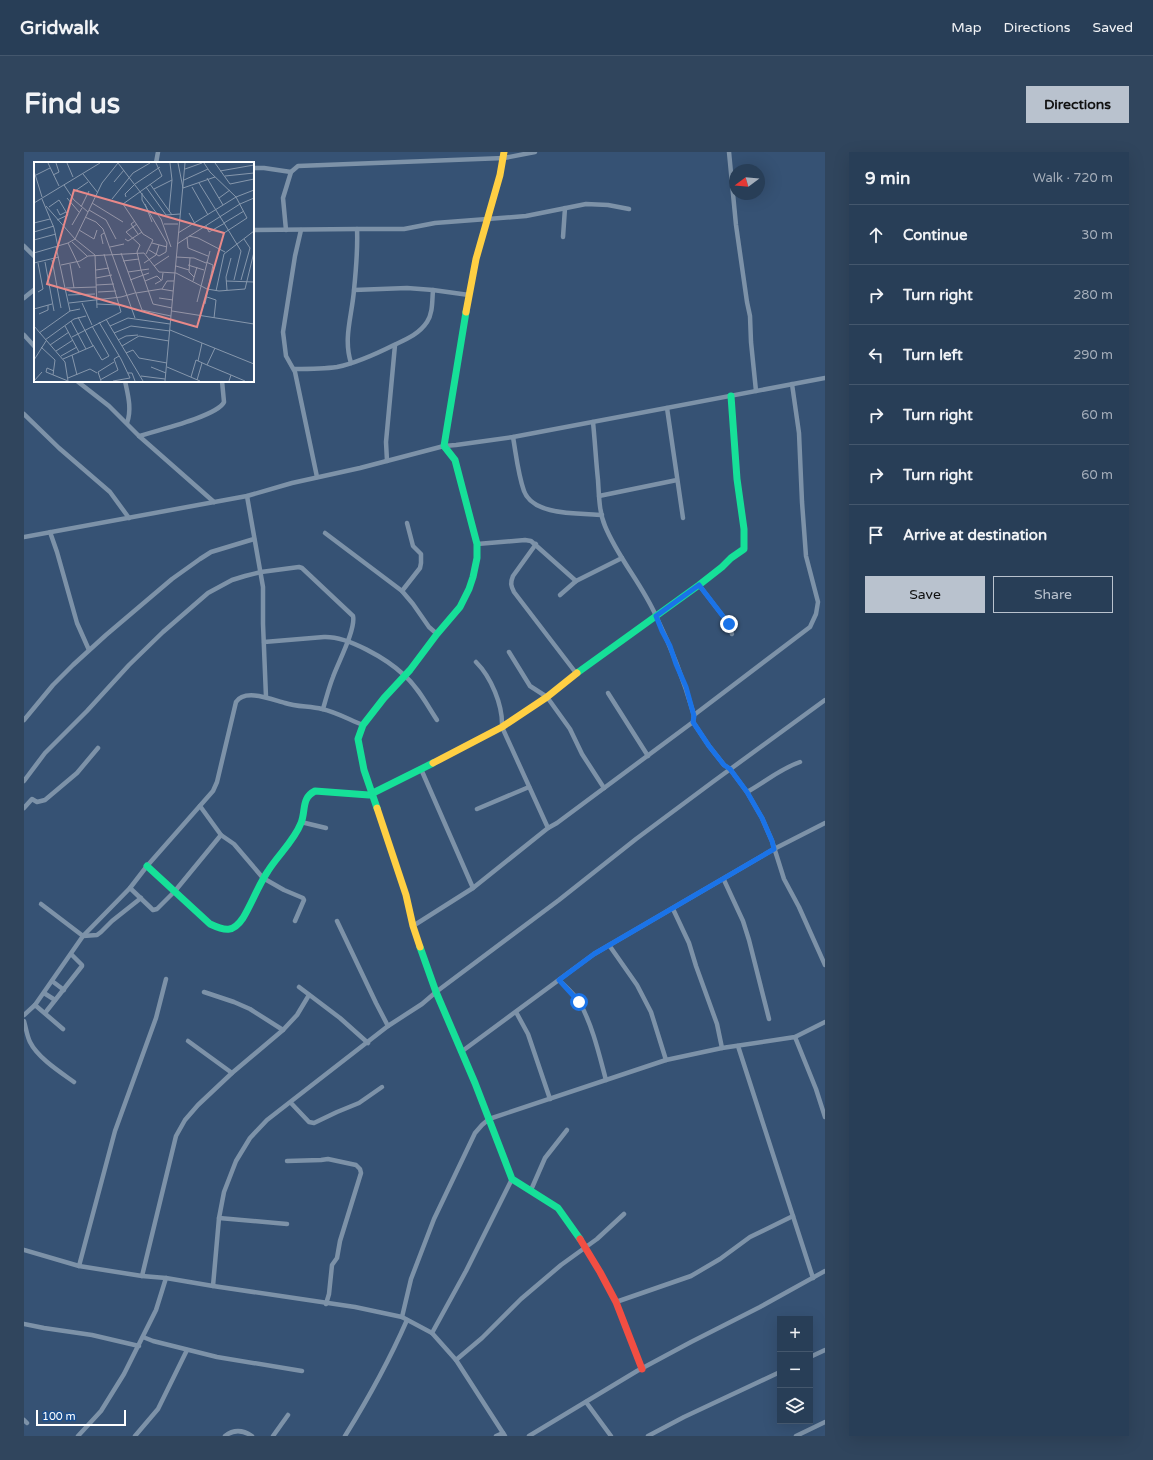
<!DOCTYPE html>
<meta charset="utf-8">
<style>
:root{--surface:#283e57;--page:#30455d;--text:#f1f3f6;--muted:#a5aeba;--line:#44576d;--accent:#b9c2ce}
body{margin:0;font-family:"Varela Round",sans-serif;background:var(--page);color:var(--text)}
.controls{position:absolute;right:12px;bottom:12px;display:grid;overflow:hidden;border-radius:0px;box-shadow:0 4px 16px #0002}
.controls button{width:36px;height:36px;display:grid;place-items:center;padding:0;border:0;border-bottom:1px solid var(--line);background:var(--surface);color:var(--text);font:20px sans-serif}
.compass{position:absolute;left:705px;top:12px;width:36px;height:36px;border-radius:50%;background:var(--surface);box-shadow:0 4px 16px #0002;rotate:254deg}
.scale{position:absolute;left:12px;bottom:10px;width:90px;box-sizing:border-box;padding-left:4px;border:2px solid #fff;border-top:0;font-size:11px;line-height:14px;white-space:nowrap;color:#fff;-webkit-text-stroke:3px #1b4f8f;paint-order:stroke}
.stop{position:absolute;width:12px;height:12px;margin:-9px;border:3px solid #1a73e8;border-radius:50%;background:#fff}
.stop.end{background:#1a73e8;border-color:#fff;box-shadow:0 1px 4px #0008}
.list{margin:0;padding:0;list-style:none}
h2{display:flex;justify-content:space-between;align-items:center;height:52px;margin:0;padding:0 16px;font-size:17px}
h2 small{font-size:13px;font-weight:400;color:var(--muted)}
.list li{display:grid;grid-template-columns:26px 1fr auto;gap:12px;align-items:center;box-sizing:border-box;height:60px;padding:0 16px;border-top:1px solid var(--line)}
.list b{display:block;font-size:15px;white-space:nowrap}
.list em{font-size:13px;font-style:normal;color:var(--muted)}
.actions{display:flex;gap:8px;padding:12px 16px}
.actions a{flex:1;padding:9px 0;border:1px solid var(--accent);border-radius:0px;text-align:center;font-size:14px;color:var(--accent)}
.actions .main{background:var(--accent);color:#111}
.icon{flex:none;width:22px;height:22px;fill:none;stroke:currentColor;stroke-width:2;stroke-linecap:round;stroke-linejoin:round}
.map{position:relative;flex:none;width:801px;height:1284px;overflow:hidden;border-radius:0px}
header{display:flex;align-items:center;gap:24px;box-sizing:border-box;height:56px;padding:0 20px;background:var(--surface);border-bottom:1px solid var(--line)}
header strong{font-size:19px}
nav{display:flex;gap:22px;margin-inline-start:auto;font-size:14px}
.intro{display:flex;align-items:center;justify-content:space-between;box-sizing:border-box;height:96px;padding:0 24px}
h1{margin:0;font-size:28px}
.button{padding:10px 18px;border-radius:0px;background:var(--accent);color:#111;font-size:14px;font-weight:700}
main{display:flex;gap:24px;padding:0 24px}
aside{flex:1;background:var(--surface);border-radius:0px;box-shadow:0 4px 16px #0002}
.map>svg:first-child{display:block}
</style>
<header>
<strong>Gridwalk</strong>
<nav><a>Map</a><a>Directions</a><a>Saved</a></nav>
</header>
<div class="intro"><h1>Find us</h1><a class="button">Directions</a></div>
<main>
<div class="map">
<svg width="801" height="1284" viewBox="0 0 801 1284">
<rect width="100%" height="100%" fill="#365274"/>
<g fill="none" stroke-linecap="round" stroke-linejoin="round">
<!-- street -->
<g stroke="#7d92a8" stroke-width="4.5">
<polyline points="705,0 712,73 723,150 726,164 727,190 732,239"/>
<polyline points="132,11 134,0"/>
<polyline points="230,16 240,16 267,20"/>
<polyline points="229,78 333,77 380,77 411,71 502,64 562,52 584,53 605,57"/>
<polyline points="262,78 259,46 267,20 274,14 480,6 511,0"/>
<polyline points="277,78 271,104 259,180 262,204 271,220 293,325"/>
<polyline points="539,85 541,56"/>
<polyline points="0,94 11,105"/>
<polyline points="330,138 383,136 409,138 445,143"/>
<polyline points="0,146 11,137"/>
<polyline points="0,183 11,195"/>
<path d="M 327,211 C 319,186 328,164 330,138 C 332,118 334,97 333,77"/>
<path d="M 270,217 C 284,217 299,217 313,215 C 333,211 352,202 370,193 C 383,187 395,182 403,170 C 409,161 408,149 409,138"/>
<polyline points="53,229 85,254 115,284 190,350"/>
<path d="M 101,229 C 104,243 108,257 103,271"/>
<polyline points="643,256 659,366"/>
<polyline points="0,262 35,296 86,340 105,366"/>
<path d="M 569,270 C 571,290 572,309 574,328 C 575,343 575,360 581,374 C 594,406 618,432 632,464 C 647,495 660,529 670,563"/>
<path d="M 115,284 C 131,279 194,264 200,250 L 198,229"/>
<path d="M 489,285 C 492,302 494,322 500,339 C 509,364 555,361 578,363"/>
<polyline points="363,309 362,290 371,193"/>
<polyline points="223,344 239,435 239,472 242,545"/>
<polyline points="575,344 653,328"/>
<polyline points="26,380 33,400 53,471 65,498"/>
<polyline points="301,381 378,439 389,452 405,475 413,482"/>
<polyline points="0,385 223,344 268,331 336,316 420,294 432,293 489,285 801,226"/>
<polyline points="453,392 501,388 507,389 552,429"/>
<path d="M 512,392 L 489,424 C 486,431 487,434 490,440 L 552,521"/>
<polyline points="675,433 705,472 708,482"/>
<polyline points="378,439 396,416 397,411 397,402 389,394 383,371"/>
<polyline points="536,443 552,429 598,406"/>
<path d="M 240,490 L 300,485 C 324,484 363,507 380,523 C 394,535 403,553 413,568"/>
<polyline points="485,500 506,534 523,545 546,577 558,602 580,636"/>
<path d="M 452,510 C 467,525 479,553 478,575 L 524,676"/>
<polyline points="584,541 624,604"/>
<polyline points="0,568 29,533 49,513 82,483 148,427 176,407 187,400 230,387"/>
<polyline points="669,570 685,594 700,613 706,617 723,640 738,666 748,689 760,727 775,755 801,813"/>
<polyline points="397,617 449,736"/>
<path d="M 0,629 L 21,601 L 63,559 L 105,513 L 139,480 L 184,441 L 208,428 L 221,424 L 237,420 L 275,415 L 278,416 L 329,464 C 332,477 314,511 309,525 C 305,535 302,547 299,557"/>
<path d="M 723,640 C 741,630 756,617 776,610"/>
<polyline points="176,654 197,683 210,692 239,726 260,738 279,746 280,748 271,769"/>
<polyline points="0,656 8,647 13,650 21,648 53,621 74,596"/>
<polyline points="453,657 505,635"/>
<polyline points="277,670 302,676"/>
<polyline points="700,728 719,769 725,788 745,867"/>
<polyline points="106,736 129,758 133,757 151,739 197,683"/>
<polyline points="17,752 59,784 73,783 77,780 88,769 117,746"/>
<polyline points="649,757 665,791 672,814 693,872 698,896"/>
<polyline points="313,769 352,851 364,874"/>
<polyline points="389,774 449,736 524,676 533,671 669,570 670,563 786,475 792,462 794,450 782,404 778,350 775,281 768,232"/>
<polyline points="585,793 613,833 627,860 642,908"/>
<path d="M 535,828 C 542,835 551,843 556,851 C 569,875 575,902 582,928"/>
<polyline points="28,829 40,838"/>
<polyline points="275,835 316,866 344,891"/>
<polyline points="180,840 210,850 226,857 259,878"/>
<polyline points="20,841 31,848"/>
<polyline points="11,853 39,877"/>
<polyline points="492,860 504,882 526,947"/>
<polyline points="21,861 58,814 58,813 47,802"/>
<path d="M 0,863 L 11,853 L 59,784 L 106,736 L 123,714 L 189,639 L 193,630 L 212,550 C 221,536 249,548 261,551 C 273,555 286,554 298,557 C 312,560 326,568 339,573"/>
<path d="M 0,869 C 2,876 3,884 6,890 C 14,906 36,920 50,930"/>
<polyline points="771,885 792,937 801,965"/>
<polyline points="164,889 208,921"/>
<polyline points="714,894 789,1126"/>
<polyline points="437,900 570,802 750,697 801,671"/>
<polyline points="267,951 285,970 290,971 313,960 335,951 358,935"/>
<polyline points="263,1009 297,1008 304,1007 332,1013 336,1017 337,1021 316,1089 313,1106 308,1113 305,1142 302,1152"/>
<polyline points="507,1038 521,1006 543,978"/>
<polyline points="195,1066 263,1072"/>
<polyline points="0,1098 55,1114 118,1124 142,1126 189,1134 331,1155 378,1165 408,1181 432,1208 481,1284"/>
<polyline points="55,1114 91,979 132,866 142,827"/>
<polyline points="118,1124 152,984 161,968 174,953 208,921 259,878 273,863 285,843"/>
<polyline points="189,1134 195,1066 200,1040 212,1009 226,986 243,968 364,874 398,852 412,840 535,748 612,687 690,629 801,548"/>
<polyline points="592,1150 667,1124 696,1107 726,1085 769,1064"/>
<polyline points="378,1165 387,1127 410,1067 451,981 458,973 465,967 642,908 698,896 771,885 801,870"/>
<polyline points="0,1172 20,1176 68,1183 115,1194"/>
<polyline points="408,1181 442,1119 488,1027"/>
<polyline points="119,1185 129,1189 193,1205 278,1219"/>
<polyline points="786,1205 801,1198"/>
<polyline points="432,1208 458,1186 497,1147 537,1113 573,1087 600,1062"/>
<polyline points="562,1250 587,1284"/>
<polyline points="0,1268 3,1271"/>
<polyline points="54,1284 77,1259 100,1222 132,1158 142,1126"/>
<polyline points="111,1284 134,1257 163,1198"/>
<path d="M 201,1284 C 210,1277 219,1278 228,1284"/>
<polyline points="249,1284 264,1263"/>
<path d="M 321,1284 C 344,1247 365,1209 383,1168"/>
<polyline points="472,1284 479,1281"/>
<polyline points="505,1284 613,1219 667,1190 736,1155 801,1119"/>
<polyline points="624,1284 660,1265 756,1220"/>
<polyline points="772,1284 801,1270"/>
</g>
<!-- fast -->
<g stroke="#16e098" stroke-width="7">
<polyline points="553,521 675,433 698,415 707,406 720,397 720,377 713,327 707,244"/>
<polyline points="353,656 340,618 334,587 339,573 360,546 386,518 413,482 436,455 445,437 449,425 453,406 453,392 431,308 420,294 442,160"/>
<path d="M 123,714 L 186,772 C 201,779 209,781 219,766 C 228,751 234,734 244,719 C 254,703 270,689 277,671 C 282,659 277,646 291,639 L 345,643 L 409,611"/>
<polyline points="396,795 412,840 451,931 488,1027 534,1056 556,1087"/>
</g>
<!-- slow -->
<g stroke="#ffcf43" stroke-width="7">
<polyline points="442,160 452,107 476,23 480,0"/>
<polyline points="409,611 478,575 523,545 553,521"/>
<polyline points="353,656 382,743 389,774 396,795"/>
</g>
<!-- jam -->
<polyline stroke="#f24e42" stroke-width="7" points="556,1087 576,1120 592,1150 618,1217"/>
</g>
<g fill="none" stroke-linecap="round" stroke-linejoin="round">
<!-- route -->
<polyline stroke="#1a73e8" stroke-width="5" points="555,850 535,828 570,802 750,697 748,689 738,666 723,640 706,617 700,613 685,594 669,570 670,564 662,535 652,512 646,494 638,479 632,464 675,433 705,472"/>
</g>
<!-- overview -->
<g transform="translate(10 10)">
<rect width="220" height="220" fill="#365274"/>
<path fill="none" stroke="#8697ac" stroke-width="1" d="M 14,1 L 25,24M 33,1 L 39,15M 84,1 L 127,57 L 137,85M 144,1 L 149,26 L 181,15M 170,1 L 176,10 L 202,35 L 213,56 L 190,71M 181,1 L 196,22 L 220,17M 151,7 L 168,1M 0,9 L 8,35M 186,9 L 220,3M 49,12 L 64,31M 2,13 L 16,6M 19,13 L 25,10 L 22,1M 191,14 L 220,11M 173,16 L 189,43M 150,18 L 174,7M 80,20 L 90,8M 165,21 L 190,61M 101,22 L 126,5M 116,22 L 138,53M 30,23 L 40,38 L 54,50M 112,25 L 132,53 L 146,52M 158,25 L 174,53M 120,27 L 138,18M 41,29 L 54,20M 108,31 L 108,38 L 133,81 L 132,90 L 125,94 L 115,88M 92,35 L 91,32 L 101,22M 202,35 L 220,28M 33,36 L 45,50M 185,36 L 196,28M 8,37 L 20,66 L 24,85M 78,37 L 99,11 L 116,1M 0,41 L 66,1M 58,41 L 89,60M 111,42 L 118,60M 12,44 L 41,77M 15,45 L 25,38 L 34,53 L 23,58M 47,45 L 55,29M 23,47 L 26,53 L 32,50M 55,48 L 72,58 L 82,77M 135,49 L 138,18 L 136,1M 155,51 L 161,62M 51,55 L 62,60 L 69,67 L 101,156M 101,59 L 97,62 L 104,72M 0,61 L 16,57M 103,62 L 92,70 L 106,83 L 103,90 L 107,108 L 119,142 L 138,146M 130,62 L 144,62M 38,63 L 48,46M 172,64 L 175,70 L 191,61M 45,68 L 60,77 L 63,68M 0,70 L 20,64M 144,71 L 202,35M 155,74 L 164,76 L 191,90M 153,75 L 154,86 L 174,94M 41,77 L 61,93 L 63,146M 91,77 L 94,79 L 108,70M 0,78 L 22,72M 38,80 L 53,94M 34,81 L 46,106M 118,81 L 133,85M 69,82 L 67,73 L 70,71M 143,82 L 206,42 L 220,36M 22,85 L 36,149M 76,85 L 90,82M 0,91 L 34,81 L 41,77 L 68,21 L 84,1M 87,91 L 108,148 L 137,154M 112,92 L 119,78 L 109,72 L 89,42 L 128,14 L 122,1M 142,95 L 160,96 L 172,101M 156,96 L 155,110 L 160,115M 18,98 L 27,146M 89,99 L 105,97M 11,100 L 20,149M 0,101 L 25,95M 110,101 L 122,93 L 125,83M 36,102 L 40,126M 27,103 L 46,99 L 54,94 L 110,91 L 125,110 L 142,111 L 173,127 L 185,129 L 211,127 L 220,90M 154,103 L 170,108M 120,104 L 135,94M 142,104 L 155,108M 62,108 L 75,106M 94,110 L 115,107M 62,116 L 78,113M 96,118 L 115,111M 200,118 L 207,89 L 190,61 L 210,49M 207,118 L 216,86 L 210,77M 111,119 L 123,114 L 127,118M 159,119 L 163,105M 192,119 L 220,120M 121,122 L 128,118 L 129,111M 62,123 L 80,122M 32,126 L 62,125M 128,127 L 133,119 L 140,119M 193,128 L 192,115 L 197,96M 182,129 L 190,92 L 220,69M 4,130 L 9,127 L 4,101M 64,130 L 82,129M 102,131 L 127,127 L 139,129M 34,133 L 61,132M 173,135 L 182,138 L 180,156M 125,136 L 139,138M 163,140 L 176,89M 35,141 L 87,135 L 101,131M 48,141 L 58,163M 63,142 L 85,143M 171,142 L 179,103 L 172,100M 0,147 L 18,142M 138,149 L 220,162M 5,152 L 14,148 L 14,143M 72,157 L 76,164 L 94,156 L 136,162M 37,159 L 52,187M 65,160 L 87,197 L 96,216 L 79,219M 0,164 L 31,200 L 34,219M 31,164 L 45,190M 58,164 L 75,194 L 68,198 L 59,183M 76,164 L 88,184M 136,168 L 168,181 L 164,199M 5,171 L 36,149 L 46,147M 80,171 L 97,164 L 136,169M 38,175 L 87,150 L 70,92M 11,178 L 40,157 L 52,154M 84,178 L 92,174 L 104,173M 168,181 L 220,202M 16,183 L 35,170M 7,185 L 21,198 L 19,213M 181,186 L 173,203 L 197,213M 22,189 L 39,178M 92,191 L 99,188 L 105,196 L 133,201M 38,193 L 43,213M 27,194 L 43,185M 29,197 L 59,184 L 44,155M 0,198 L 12,179M 117,205 L 132,211M 133,205 L 166,219M 20,209 L 13,206 L 12,210 L 34,219M 94,211 L 98,211 L 101,219M 107,214 L 131,217M 157,215 L 162,198 L 173,203M 34,216 L 56,207 L 63,211M 66,218 L 84,208 L 80,197 L 85,194M 163,218 L 168,201M 0,219 L 8,210M 67,219 L 64,210 L 80,200M 109,219 L 88,184 L 105,174 L 135,179M 131,219 L 151,1M 195,219 L 197,213 L 211,219"/>
<path fill="#e88989" fill-opacity="0.15" stroke="#e88989" stroke-width="2" d="M 40,28 L 190,71 L 163,165 L 13,122 Z"/>
<rect width="220" height="220" fill="none" stroke="#fff" stroke-width="2"/>
</g>
</svg>
<div class="controls">
<button>+</button>
<button>−</button>
<button><svg class="icon" aria-label="layers" viewBox="0 0 24 24"><path d="M12 4l9 5-9 5-9-5zM3 14l9 5 9-5"/></svg></button>
</div>
<svg class="compass" viewBox="-18 -18 36 36"><path d="M0-13l5 13h-10z" fill="#e53935"/><path d="M0 13l5-13h-10z" fill="#a5aeba"/></svg>
<div class="scale">100 m</div>
<div class="stop" style="left:555px;top:850px"></div>
<div class="stop end" style="left:705px;top:472px"></div>
</div>
<aside>
<h2>9 min<small>Walk · 720 m</small></h2>
<ul class="list">
<li><svg class="icon" aria-label="ahead" viewBox="0 0 24 24"><path d="M12 20V5M6 11l6-6 6 6"/></svg><div><b>Continue</b></div><em>30 m</em></li>
<li><svg class="icon" aria-label="right" viewBox="0 0 24 24"><path d="M7 20v-9h11M14 6l5 5-5 5"/></svg><div><b>Turn right</b></div><em>280 m</em></li>
<li><svg class="icon" aria-label="left" viewBox="0 0 24 24"><path d="M17 20v-9H6M10 6l-5 5 5 5"/></svg><div><b>Turn left</b></div><em>290 m</em></li>
<li><svg class="icon" aria-label="right" viewBox="0 0 24 24"><path d="M7 20v-9h11M14 6l5 5-5 5"/></svg><div><b>Turn right</b></div><em>60 m</em></li>
<li><svg class="icon" aria-label="right" viewBox="0 0 24 24"><path d="M7 20v-9h11M14 6l5 5-5 5"/></svg><div><b>Turn right</b></div><em>60 m</em></li>
<li><svg class="icon" aria-label="arrive" viewBox="0 0 24 24"><path d="M6 21V4h12l-3 4 3 4H6"/></svg><div><b>Arrive at destination</b></div></li>
</ul>
<div class="actions"><a class="main">Save</a><a>Share</a></div>
</aside>
</main>
